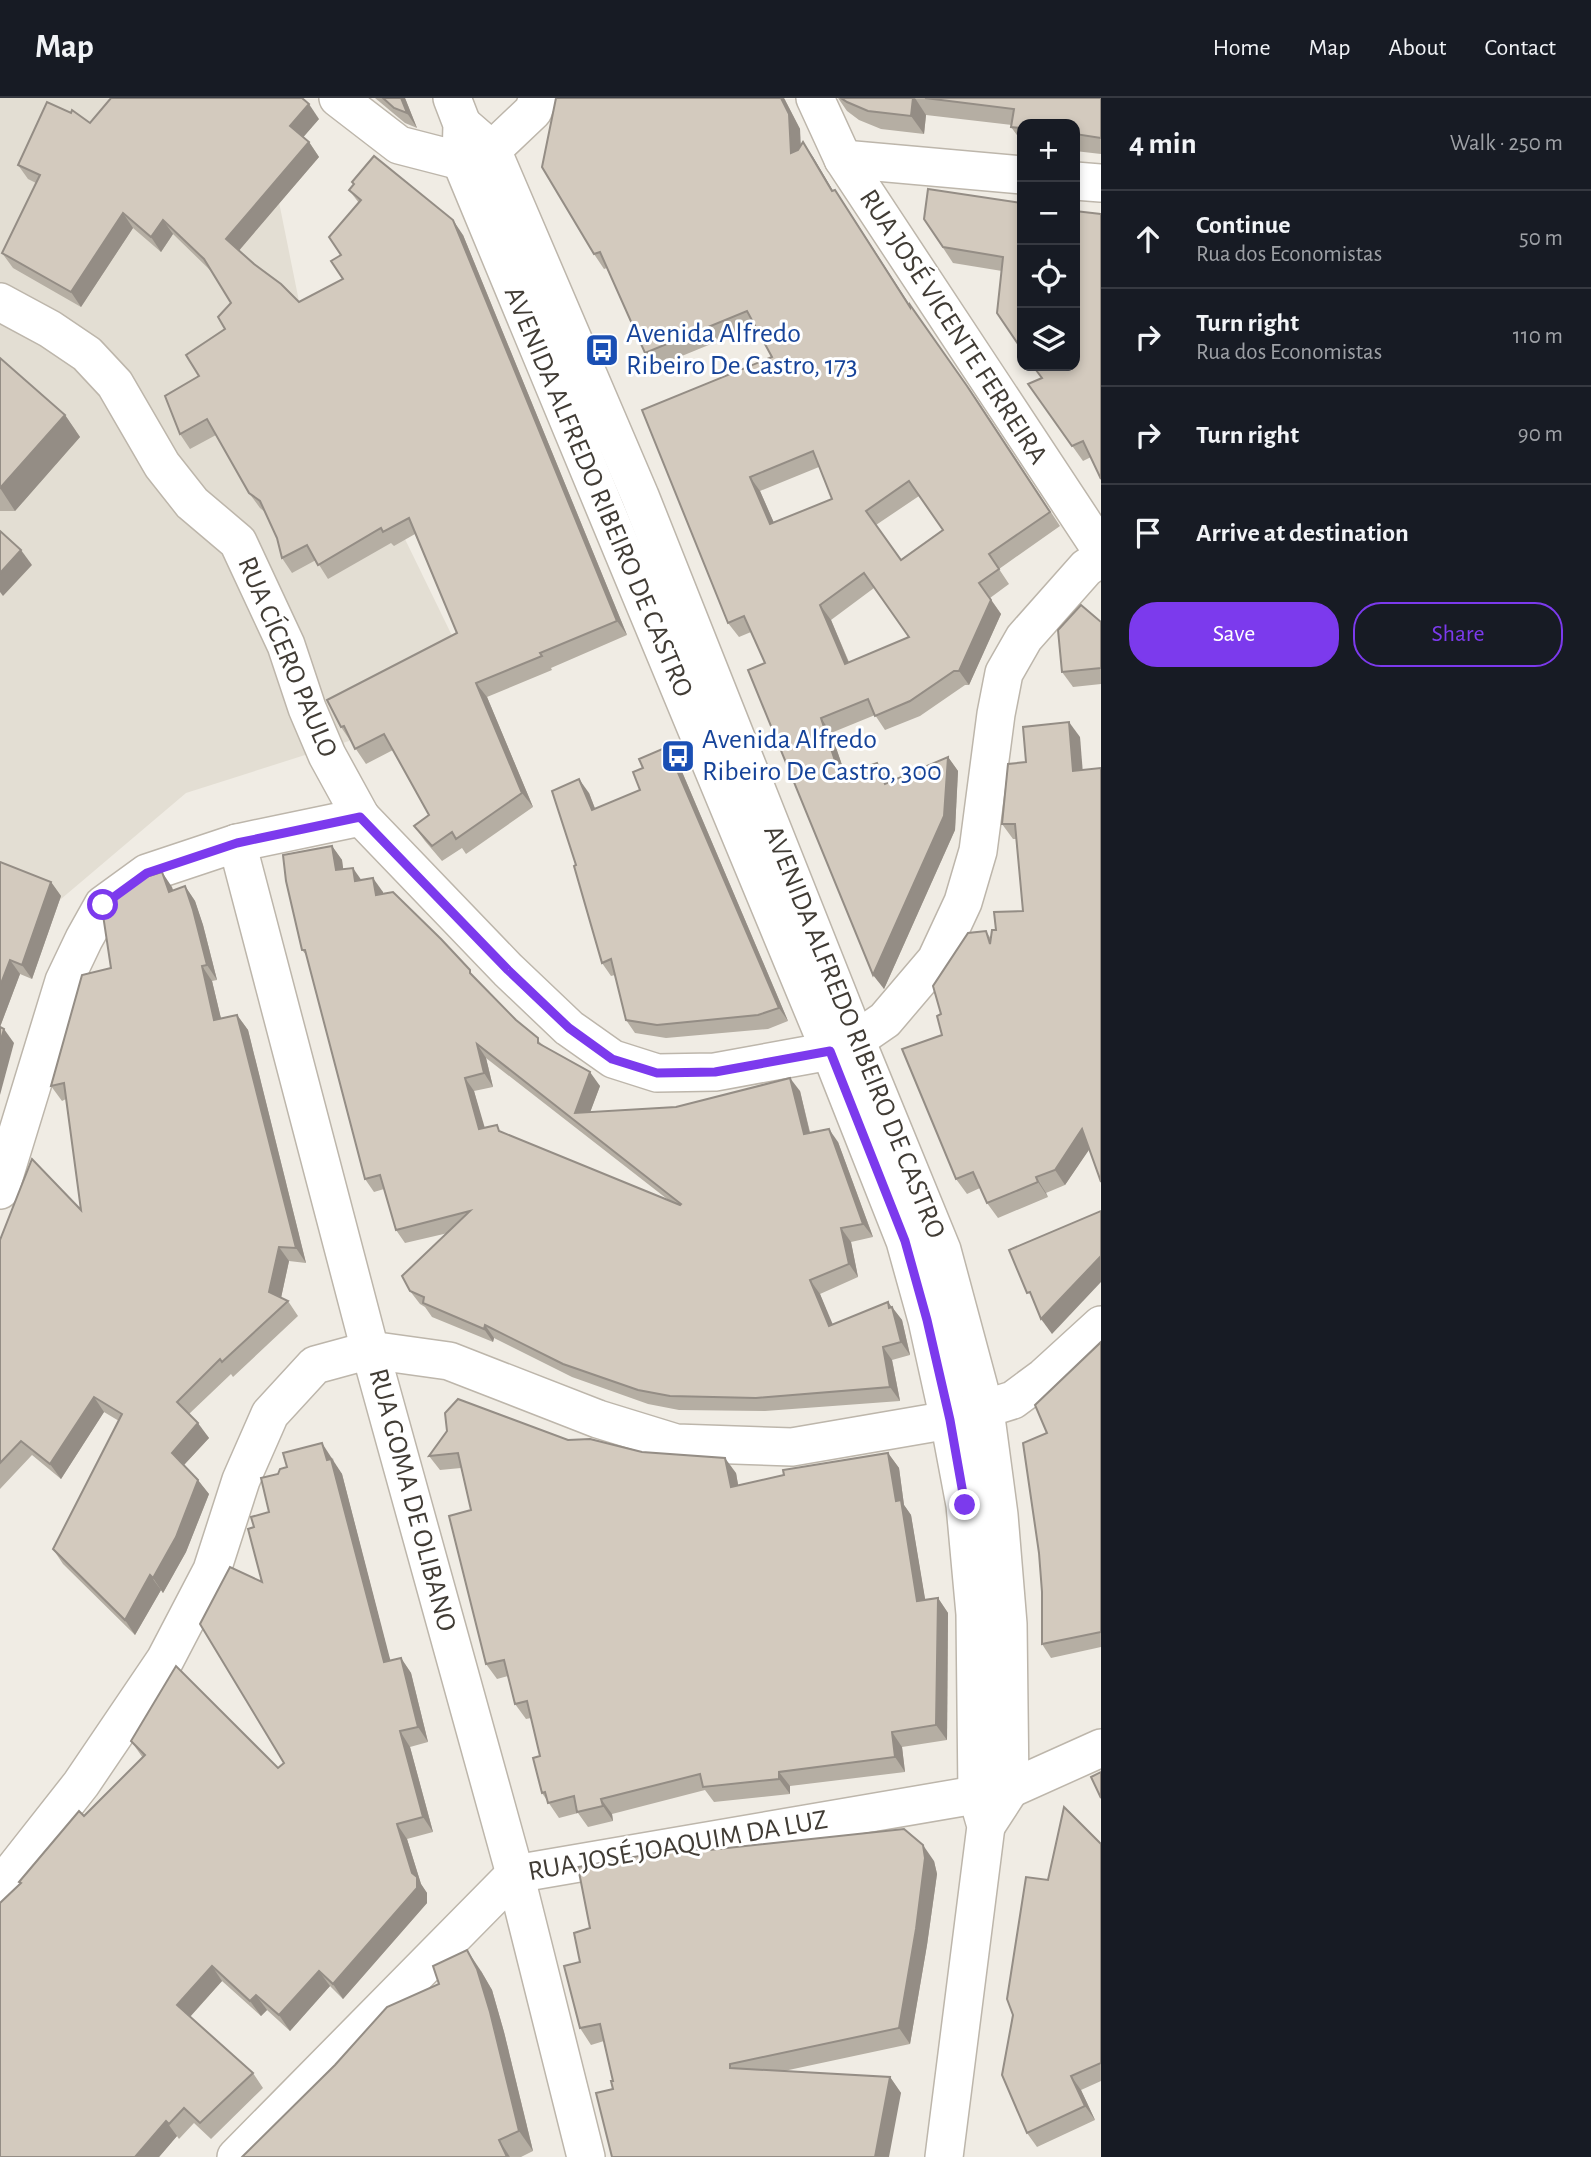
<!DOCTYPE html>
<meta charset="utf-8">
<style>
:root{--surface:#171b24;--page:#20242c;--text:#f1f3f6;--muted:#9ea1a6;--line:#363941;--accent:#7c3aed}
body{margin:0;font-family:"Alegreya Sans",sans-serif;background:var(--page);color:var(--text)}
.controls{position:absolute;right:21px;top:21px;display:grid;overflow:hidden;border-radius:14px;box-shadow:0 4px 10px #0003}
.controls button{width:63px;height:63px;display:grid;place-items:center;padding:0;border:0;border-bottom:2px solid var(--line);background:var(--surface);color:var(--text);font:35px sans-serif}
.stop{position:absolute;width:21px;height:21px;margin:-16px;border:5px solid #7c3aed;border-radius:50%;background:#fff}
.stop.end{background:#7c3aed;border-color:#fff;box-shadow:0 2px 7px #0008}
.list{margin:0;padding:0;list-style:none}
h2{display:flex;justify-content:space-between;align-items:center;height:91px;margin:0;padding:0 28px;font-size:30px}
h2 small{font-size:23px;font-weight:400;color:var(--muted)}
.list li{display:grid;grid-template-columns:46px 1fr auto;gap:21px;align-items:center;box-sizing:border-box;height:98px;padding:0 28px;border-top:2px solid var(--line)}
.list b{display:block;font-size:26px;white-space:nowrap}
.list p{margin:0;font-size:23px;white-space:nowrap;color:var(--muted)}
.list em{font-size:23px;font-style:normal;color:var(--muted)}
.actions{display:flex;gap:14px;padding:21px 28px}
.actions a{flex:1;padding:16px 0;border:2px solid var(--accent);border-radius:28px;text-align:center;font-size:24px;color:var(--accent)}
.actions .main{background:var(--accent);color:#fff}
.icon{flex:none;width:38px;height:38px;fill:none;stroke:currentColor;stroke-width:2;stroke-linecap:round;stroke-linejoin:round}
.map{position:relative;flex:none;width:1101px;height:2059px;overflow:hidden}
header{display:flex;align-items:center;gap:42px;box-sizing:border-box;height:98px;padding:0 35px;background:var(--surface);border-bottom:2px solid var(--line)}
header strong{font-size:33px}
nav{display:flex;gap:38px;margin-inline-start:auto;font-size:24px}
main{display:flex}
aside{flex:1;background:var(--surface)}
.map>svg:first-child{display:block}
</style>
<header>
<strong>Map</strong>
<nav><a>Home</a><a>Map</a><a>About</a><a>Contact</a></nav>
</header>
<main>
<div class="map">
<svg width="1101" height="2059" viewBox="0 0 1101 2059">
<rect width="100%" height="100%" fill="#f0ece4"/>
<!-- residential -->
<polygon fill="#e3ded3" points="0,0 258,0 306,238 498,632 446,612 186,695 28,829 0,823"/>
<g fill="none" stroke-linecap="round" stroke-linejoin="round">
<!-- minor casing -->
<g stroke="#bdb6ab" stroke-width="40">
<g id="minor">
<polyline points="338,0 399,47 461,63 492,52 533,13 538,0"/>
<polyline points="452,0 462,26 461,63 830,953 905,1143 927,1222 949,1322 965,1407 975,1516 977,1697 986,1728 944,2059"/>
<polyline points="815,0 843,61 1101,452"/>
<polyline points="462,26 492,52 640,398 856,942 942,1152 985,1312 999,1417 1008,1526 1010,1691 986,1728"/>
<polyline points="843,61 1022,77"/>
<polyline points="1075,83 1101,85"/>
<polyline points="0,204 50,231 87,256 115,286 162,367 192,405 238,444 286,547 307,610 327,657 361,719"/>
<polyline points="237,745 370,1252 515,1776 586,2059"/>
<polyline points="0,1092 64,883 84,841 103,807 147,775 237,745 361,719 508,872 569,930 613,961 657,975 715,974 830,953 856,942 885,922 936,862 963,804 978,753 996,616 1004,575 1024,540 1086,470 1101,460"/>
<polyline points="0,1789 81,1686 165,1562 212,1472 241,1382 270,1316 315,1267 370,1252 449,1263 598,1321 676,1345 792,1349 949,1322 1013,1302 1044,1279 1101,1227"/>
<polyline points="236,2059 515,1776 1010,1691 1101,1650"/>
</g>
</g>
<!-- minor -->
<use href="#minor" stroke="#fff" stroke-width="37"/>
</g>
<!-- wall -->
<g fill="#b5aea3" fill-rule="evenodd">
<polygon points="375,0 405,0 417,30 405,25"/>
<path d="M 556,0 L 784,0 L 800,31 L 800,48 L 813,59 L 833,93 L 835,92 L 845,107 L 910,208 L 978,303 L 1060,428 L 999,471 L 1009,486 L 990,500 L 1001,516 L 969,587 L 965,587 L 920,618 L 885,632 L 875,617 L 831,635 L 845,676 L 877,665 L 887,679 L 889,684 L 948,659 L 958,673 L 955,732 L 884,891 L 765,565 L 751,534 L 739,539 L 728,525 L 642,312 L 772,259 L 755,228 L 655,269 L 645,255 L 607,170 L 604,171 L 594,156 ZM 819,369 L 832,401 L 774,425 L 760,393 ZM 919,398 L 943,432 L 901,462 L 876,427 ZM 874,490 L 909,539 L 849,564 L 831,522 Z"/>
<polygon points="838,0 1101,0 1101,56 1075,53 1075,26 1022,26 1022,44 1011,29 1012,27 926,17 924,36 881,31 859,22 847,13"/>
<polygon points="319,21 303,39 309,44 319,59 239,152 299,204 343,181 341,157 359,105 349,92 354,87 352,84 463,137 627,537 551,570 552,572 487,599 533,709 466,756 462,750 442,763 425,743 414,728 429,717 393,652 366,666 341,629 457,535 415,436 394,448 391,445 328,481 316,462 292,475 282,460 277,440 265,414 260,410 249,395 216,337 190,351 180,336 199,278 225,231 231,205 211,173 173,136 161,154 133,130 81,209 13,170 2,155 36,85 28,81 18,67 90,25"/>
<polygon points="1022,105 1002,173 953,165 924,121"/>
<polygon points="0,260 65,317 80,339 15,413 0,413"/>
<polygon points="1075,268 1091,359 1083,363 1028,286"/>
<polygon points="1101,524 1101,586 1073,589 1062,574"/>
<polygon points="1080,639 1089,1051 1065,1087 1046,1095 1048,1099 998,1120 987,1105 980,1090 967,1096 956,1081 942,937 941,916 986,833 991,841 996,832 1023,813 1016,741 1013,741 1002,726 1026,664"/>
<polygon points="677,662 788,923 768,931 666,940 635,935 626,922 615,877 611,878 602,865 576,767 589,695 595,711 640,692"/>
<path d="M 332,748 L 342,762 L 343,771 L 383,794 L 383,796 L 478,884 L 516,922 L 545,949 L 600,988 L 590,1014 L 676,1009 L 800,993 L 810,1034 L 838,1044 L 873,1139 L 851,1144 L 858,1179 L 820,1196 L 832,1227 L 892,1209 L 902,1222 L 910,1257 L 892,1262 L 900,1303 L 765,1313 L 679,1312 L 648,1306 L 572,1279 L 494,1240 L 493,1244 L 432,1219 L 425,1209 L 420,1206 L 410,1193 L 448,1135 L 405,1145 L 396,1132 L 384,1091 L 374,1094 L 365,1081 L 307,858 L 302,852 ZM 486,960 L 671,1104 L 503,1035 L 484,1030 L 474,993 L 493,989 Z"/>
<polygon points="0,764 51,784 61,798 32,881 20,876 0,929"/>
<polygon points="162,774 173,793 185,788 195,803 203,827 217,882 212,883 221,921 237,917 248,932 306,1165 289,1163 281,1200 288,1203 298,1218 233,1279 231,1276 189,1316 209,1340 184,1367 209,1396 186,1454 163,1495 161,1492 135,1537 63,1466 53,1451 119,1323 104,1314 61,1381 32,1357 0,1391 0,1142 81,1112 66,1001 62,1003 51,988 111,870"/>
<polygon points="1101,1244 1101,1549 1051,1560 1042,1546 1047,1335"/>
<polygon points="568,1342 642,1354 736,1375 738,1387 888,1355 899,1370 904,1407 911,1417 925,1502 938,1500 948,1515 947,1642 902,1649 905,1674 790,1688 790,1696 714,1704 705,1692 612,1716 613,1723 588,1729 578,1715 559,1720 542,1695 540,1658 531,1620 526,1621 515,1606 508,1578 497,1581 486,1566 471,1412 461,1370 440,1372 429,1358"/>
<polygon points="333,1360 334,1365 342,1376 390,1563 401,1560 411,1575 428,1644 410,1649 433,1734 407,1741 421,1786 427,1795 427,1805 343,1901 330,1888 290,1933 267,1912 261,1918 222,1883 190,1919 253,1975 263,1990 211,2041 194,2025 179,2041 177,2038 159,2059 0,2059 21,1786 84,1718 143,1660 131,1643 278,1670 284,1665 254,1429 269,1414"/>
<polygon points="1101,1746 1101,1983 1081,1992 1095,2022 1037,2049 1027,2035 1048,1782"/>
<polygon points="934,1763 937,1776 927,1847 910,1946 784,1973 890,1979 901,1995 613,1991 613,1983 604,1943 591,1947 580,1930"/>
<polygon points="481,1873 492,1892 504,1934 533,2053 521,2059 242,2059"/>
</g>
<!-- shaded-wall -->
<g fill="#948d85">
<polygon points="401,0 405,0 417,30 407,15"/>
<polygon points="781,0 784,0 800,31 802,69 791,55"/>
<polygon points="913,0 915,0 926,17 924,36 911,18"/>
<polygon points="309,6 319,21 300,43 290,28"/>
<polygon points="309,44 319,59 237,155 226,141"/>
<polygon points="803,44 813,59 842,108 832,93"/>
<polygon points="835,92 845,107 920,223 910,209"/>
<polygon points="123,115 133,130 81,209 71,194"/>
<polygon points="163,122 173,136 161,154 151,139"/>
<polygon points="453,122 463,137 627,537 617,523"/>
<polygon points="65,317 80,339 15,413 0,390"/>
<polygon points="750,379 760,393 781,441 770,426"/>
<polygon points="21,452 32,467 3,498 0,494 0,475"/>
<polygon points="979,485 1001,516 969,587 959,573"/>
<polygon points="820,507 831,522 855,580 845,566"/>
<polygon points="476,585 487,599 533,709 522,695"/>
<polygon points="821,620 831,635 851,693 840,678"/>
<polygon points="1069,624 1080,639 1084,688 1073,673"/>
<polygon points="667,649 677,662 788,923 779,910"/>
<polygon points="948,659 958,673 955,732 884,891 873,877"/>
<polygon points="877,665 887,679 895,700 885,686"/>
<polygon points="579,681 589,695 601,726 592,712"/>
<polygon points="332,748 342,762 345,785 336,772"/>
<polygon points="353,770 362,783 355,783"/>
<polygon points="162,774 172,789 179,809 169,794"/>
<polygon points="373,780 383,794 385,810 376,797"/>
<polygon points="51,784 61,798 32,881 22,867"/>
<polygon points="185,788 195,803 203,827 217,882 207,867"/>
<polygon points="10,862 20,876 0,929 0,888"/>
<polygon points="202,868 212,883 225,937 214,922"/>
<polygon points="237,917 248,932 306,1165 296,1150"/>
<polygon points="4,931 14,945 0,997 0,945"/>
<polygon points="477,946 486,960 493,989 484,975"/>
<polygon points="590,974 600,988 585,1028 575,1015"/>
<polygon points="465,980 474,993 489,1044 479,1031"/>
<polygon points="790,980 800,993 813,1049 804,1036"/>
<polygon points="829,1031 838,1044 873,1139 863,1126"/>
<polygon points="1082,1031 1093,1046 1065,1087 1055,1072"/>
<polygon points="1036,1079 1046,1095 1048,1099 1038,1084"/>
<polygon points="841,1130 851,1144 858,1179 849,1166"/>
<polygon points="279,1149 289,1163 279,1209 269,1194"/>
<polygon points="1101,1158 1101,1184 1052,1236 1041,1221"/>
<polygon points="810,1182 820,1196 839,1241 829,1228"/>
<polygon points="888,1204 902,1222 910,1257 901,1244"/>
<polygon points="485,1227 494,1240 493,1244 484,1231"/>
<polygon points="883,1249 892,1262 900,1303 890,1289"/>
<polygon points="94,1299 104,1314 61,1381 50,1366"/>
<polygon points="198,1325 209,1340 182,1369 172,1355"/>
<polygon points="322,1345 342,1376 395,1580 384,1564"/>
<polygon points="888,1355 899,1370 904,1407 911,1417 928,1518 917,1503 896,1403"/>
<polygon points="725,1360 736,1375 741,1403 731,1389"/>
<polygon points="198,1382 209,1396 186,1454 163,1495 153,1480"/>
<polygon points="150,1477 161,1492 135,1537 125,1522"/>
<polygon points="938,1500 948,1515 947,1642 936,1627"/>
<polygon points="401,1560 411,1575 428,1644 418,1629"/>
<polygon points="400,1633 410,1649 433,1734 423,1719"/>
<polygon points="892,1634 902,1649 905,1674 895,1659"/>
<polygon points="779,1674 790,1688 790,1696 779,1681"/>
<polygon points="601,1701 612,1716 613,1723 603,1708"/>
<polygon points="397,1726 407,1741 421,1786 427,1795 427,1805 343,1901 333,1886 412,1775"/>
<polygon points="923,1747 934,1763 937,1776 927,1847 910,1946 899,1930"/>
<polygon points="467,1852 481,1873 492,1892 504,1934 533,2053 519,2033"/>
<polygon points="212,1868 222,1883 187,1922 177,1907"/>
<polygon points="319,1873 330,1888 290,1933 279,1917"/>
<polygon points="256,1897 267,1912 261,1918 250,1903"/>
<polygon points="1071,1978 1081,1992 1095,2022 1085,2008"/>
<polygon points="890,1979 901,1995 889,2059 875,2059"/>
<polygon points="166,2023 177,2038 159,2059 135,2059"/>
<polygon points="499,2042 510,2059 507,2059"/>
</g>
<!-- building -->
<g fill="#d3cabe" stroke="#948d85" stroke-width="2" fill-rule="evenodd">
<polygon points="111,0 302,0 309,6 290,28 309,44 226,141 254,166 281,186 299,204 343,181 331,163 341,157 329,139 361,102 349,92 354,86 352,84 374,58 453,122 617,523 540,555 542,558 476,585 522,695 456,741 452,734 432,748 414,728 429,717 384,636 355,651 344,628 341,629 327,602 457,535 409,420 383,434 381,430 318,467 307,447 282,460 277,440 260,403 249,395 207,321 180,336 165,298 199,278 186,257 225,231 218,219 231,205 204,161 163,122 151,139 123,115 71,194 2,155 40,77 18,67 47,4 71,15 72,12 90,25"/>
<polygon points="383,0 401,0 407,15 394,10"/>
<path d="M 556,0 L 781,0 L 789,16 L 791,55 L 798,52 L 803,44 L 832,93 L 835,92 L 910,209 L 910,207 L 967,288 L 1050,414 L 989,456 L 999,471 L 979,485 L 991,502 L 959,573 L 954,573 L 910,603 L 875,618 L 868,601 L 821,620 L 840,678 L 877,665 L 885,686 L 948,659 L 944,718 L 873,877 L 748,572 L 765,565 L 744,518 L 728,525 L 642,312 L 772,259 L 747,213 L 645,255 L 600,154 L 594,156 L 542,69 ZM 813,353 L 832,401 L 770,426 L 750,379 ZM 909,383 L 943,432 L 901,462 L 866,413 ZM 864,475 L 909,539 L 845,566 L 820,507 Z"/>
<polygon points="841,0 913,0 911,18 868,13 847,4"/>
<polygon points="925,0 1101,0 1101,40 1075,36 1075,26 1022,26 1022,30 1011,29 1014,11"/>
<polygon points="928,91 1022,105 1022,252 997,215 1003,159 943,149 924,121"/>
<polygon points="1075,113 1101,116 1101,381 1083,343 1072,348 1028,286 1042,280 1033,268 1075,268"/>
<polygon points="0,260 65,317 0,390"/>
<polygon points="0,433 21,452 0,475"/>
<polygon points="1081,507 1101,524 1101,570 1062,574 1058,532"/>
<polygon points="1069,624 1073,673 1101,670 1101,1084 1082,1031 1055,1072 1036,1079 1038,1084 987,1105 973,1074 956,1081 902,951 942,937 937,918 941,916 933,888 968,835 986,833 990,846 992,832 996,832 994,814 1023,813 1015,726 1002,726 1008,666 1026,664 1023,629"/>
<polygon points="667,649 779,910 758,917 657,927 626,922 611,861 602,865 574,768 576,767 552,693 579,681 592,712 640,692 633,674 643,670 639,661"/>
<path d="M 332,748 L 336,772 L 353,770 L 355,783 L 373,780 L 376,797 L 393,794 L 441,841 L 470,872 L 470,875 L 516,922 L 538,940 L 538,945 L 590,974 L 575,1015 L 676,1009 L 790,980 L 804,1036 L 829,1031 L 863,1126 L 841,1130 L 849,1166 L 810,1182 L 829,1228 L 888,1204 L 889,1210 L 892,1209 L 901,1244 L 883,1249 L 890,1289 L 756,1300 L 670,1298 L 638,1292 L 563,1266 L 485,1227 L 484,1231 L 423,1205 L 424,1199 L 410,1193 L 402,1178 L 470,1113 L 396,1132 L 380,1077 L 365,1081 L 305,852 L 302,852 L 286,783 L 283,757 ZM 477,946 L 681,1106 L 680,1107 L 499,1033 L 497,1027 L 479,1031 L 465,980 L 484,975 Z"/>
<polygon points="0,764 51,784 22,867 10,862 0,888"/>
<polygon points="162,774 169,794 185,788 193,812 207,867 202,868 214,922 237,917 296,1150 279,1149 269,1194 288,1203 222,1264 220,1261 177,1304 198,1325 172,1355 198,1382 176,1439 153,1480 150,1477 125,1522 53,1451 122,1316 94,1299 50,1366 21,1343 0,1365 0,1142 32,1061 81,1112 64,985 51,988 82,877 111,870 103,817 109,806 146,779"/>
<polygon points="0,929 4,931 0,945"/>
<polygon points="1101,1113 1101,1158 1041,1221 1030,1194 1027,1195 1009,1152"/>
<polygon points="1101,1244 1101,1534 1042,1546 1042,1494 1039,1455 1023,1345 1047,1335 1035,1307"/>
<polygon points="458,1301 568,1342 590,1341 642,1354 725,1360 731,1389 784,1377 783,1372 888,1355 896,1403 901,1402 917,1503 938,1500 936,1627 892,1634 895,1659 779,1674 779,1681 703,1689 700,1676 601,1701 603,1708 577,1714 574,1698 548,1705 545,1694 542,1695 533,1660 540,1658 527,1603 515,1606 504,1562 486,1566 449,1418 471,1412 458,1355 429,1358 447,1333 445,1315"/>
<polygon points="322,1345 327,1362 331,1361 384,1564 401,1560 418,1629 400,1633 423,1719 397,1726 412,1775 417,1779 417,1790 333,1886 319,1873 279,1917 256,1897 250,1903 212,1868 177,1907 253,1975 200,2025 184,2010 169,2026 166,2023 135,2059 0,2059 0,1805 21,1785 19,1784 79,1713 84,1718 145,1657 131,1643 176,1568 278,1670 284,1665 200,1526 230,1469 262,1484 248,1431 254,1429 251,1419 269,1414 261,1380 278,1376 280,1371 287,1369 283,1355"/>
<polygon points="1101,1674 1101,1700 1091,1679"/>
<polygon points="1064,1709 1101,1746 1101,1965 1071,1978 1085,2008 1027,2035 1002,1977 1013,1917 1007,1901 1026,1779 1048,1782"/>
<polygon points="904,1731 923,1747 925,1760 916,1831 899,1930 730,1966 730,1970 890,1979 875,2059 612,2059 596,1995 613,1991 611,1983 613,1983 600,1926 580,1930 564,1868 580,1864 574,1835 590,1830 578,1769 667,1753 709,1752"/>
<polygon points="467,1852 477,1871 490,1914 519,2033 499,2042 507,2059 242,2059 335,1967 387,1909 439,1886 433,1868"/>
</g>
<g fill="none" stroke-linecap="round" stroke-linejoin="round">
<!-- route -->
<polyline stroke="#7c3aed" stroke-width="9" points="103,807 147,775 237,745 360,719 508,872 569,930 612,961 657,975 715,974 830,953 905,1143 927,1222 950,1322 965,1407"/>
</g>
<!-- icons -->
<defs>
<g id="bus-square" transform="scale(1.75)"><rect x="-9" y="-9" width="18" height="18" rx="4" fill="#1a4fb4" stroke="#fff"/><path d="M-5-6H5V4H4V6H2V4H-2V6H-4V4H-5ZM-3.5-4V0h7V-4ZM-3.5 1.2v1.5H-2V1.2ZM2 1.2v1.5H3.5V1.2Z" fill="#fff"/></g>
</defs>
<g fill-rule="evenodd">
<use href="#bus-square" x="602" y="252"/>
<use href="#bus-square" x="678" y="658"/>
</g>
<g text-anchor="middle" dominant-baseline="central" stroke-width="6" stroke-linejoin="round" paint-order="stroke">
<!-- street labels -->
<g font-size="28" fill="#413c35" stroke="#fff">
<text transform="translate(953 229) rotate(57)">RUA JOSÉ VICENTE FERREIRA</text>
<text transform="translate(598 394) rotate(67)">AVENIDA ALFREDO RIBEIRO DE CASTRO</text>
<text transform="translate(287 559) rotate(67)">RUA CÍCERO PAULO</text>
<text transform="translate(854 934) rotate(68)">AVENIDA ALFREDO RIBEIRO DE CASTRO</text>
<text transform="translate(412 1402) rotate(75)">RUA GOMA DE OLIBANO</text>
<text transform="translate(678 1748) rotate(-10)">RUA JOSÉ JOAQUIM DA LUZ</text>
</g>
<!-- transit labels -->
<g font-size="28" fill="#164399" stroke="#fff" text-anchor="start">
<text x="626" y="236">Avenida Alfredo<tspan x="626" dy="32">Ribeiro De Castro, 173</tspan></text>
<text x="702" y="642">Avenida Alfredo<tspan x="702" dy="32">Ribeiro De Castro, 300</tspan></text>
</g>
</g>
</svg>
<div class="controls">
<button>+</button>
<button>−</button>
<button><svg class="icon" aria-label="locate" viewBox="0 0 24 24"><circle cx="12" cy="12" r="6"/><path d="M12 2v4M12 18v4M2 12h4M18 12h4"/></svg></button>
<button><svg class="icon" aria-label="layers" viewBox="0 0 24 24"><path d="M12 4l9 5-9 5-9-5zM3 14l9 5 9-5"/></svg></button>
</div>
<div class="stop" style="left:103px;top:807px"></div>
<div class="stop end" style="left:965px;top:1407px"></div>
</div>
<aside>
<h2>4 min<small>Walk · 250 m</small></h2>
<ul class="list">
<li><svg class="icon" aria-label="ahead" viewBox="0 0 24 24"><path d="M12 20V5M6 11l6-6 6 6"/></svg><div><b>Continue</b><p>Rua dos Economistas</p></div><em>50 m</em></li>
<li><svg class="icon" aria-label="right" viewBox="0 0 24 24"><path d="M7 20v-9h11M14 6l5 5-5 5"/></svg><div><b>Turn right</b><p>Rua dos Economistas</p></div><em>110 m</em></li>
<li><svg class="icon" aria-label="right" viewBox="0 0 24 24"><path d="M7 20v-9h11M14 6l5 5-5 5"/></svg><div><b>Turn right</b></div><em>90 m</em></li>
<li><svg class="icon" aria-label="arrive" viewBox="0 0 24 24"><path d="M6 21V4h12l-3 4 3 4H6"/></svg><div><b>Arrive at destination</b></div></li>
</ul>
<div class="actions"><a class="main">Save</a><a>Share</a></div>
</aside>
</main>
